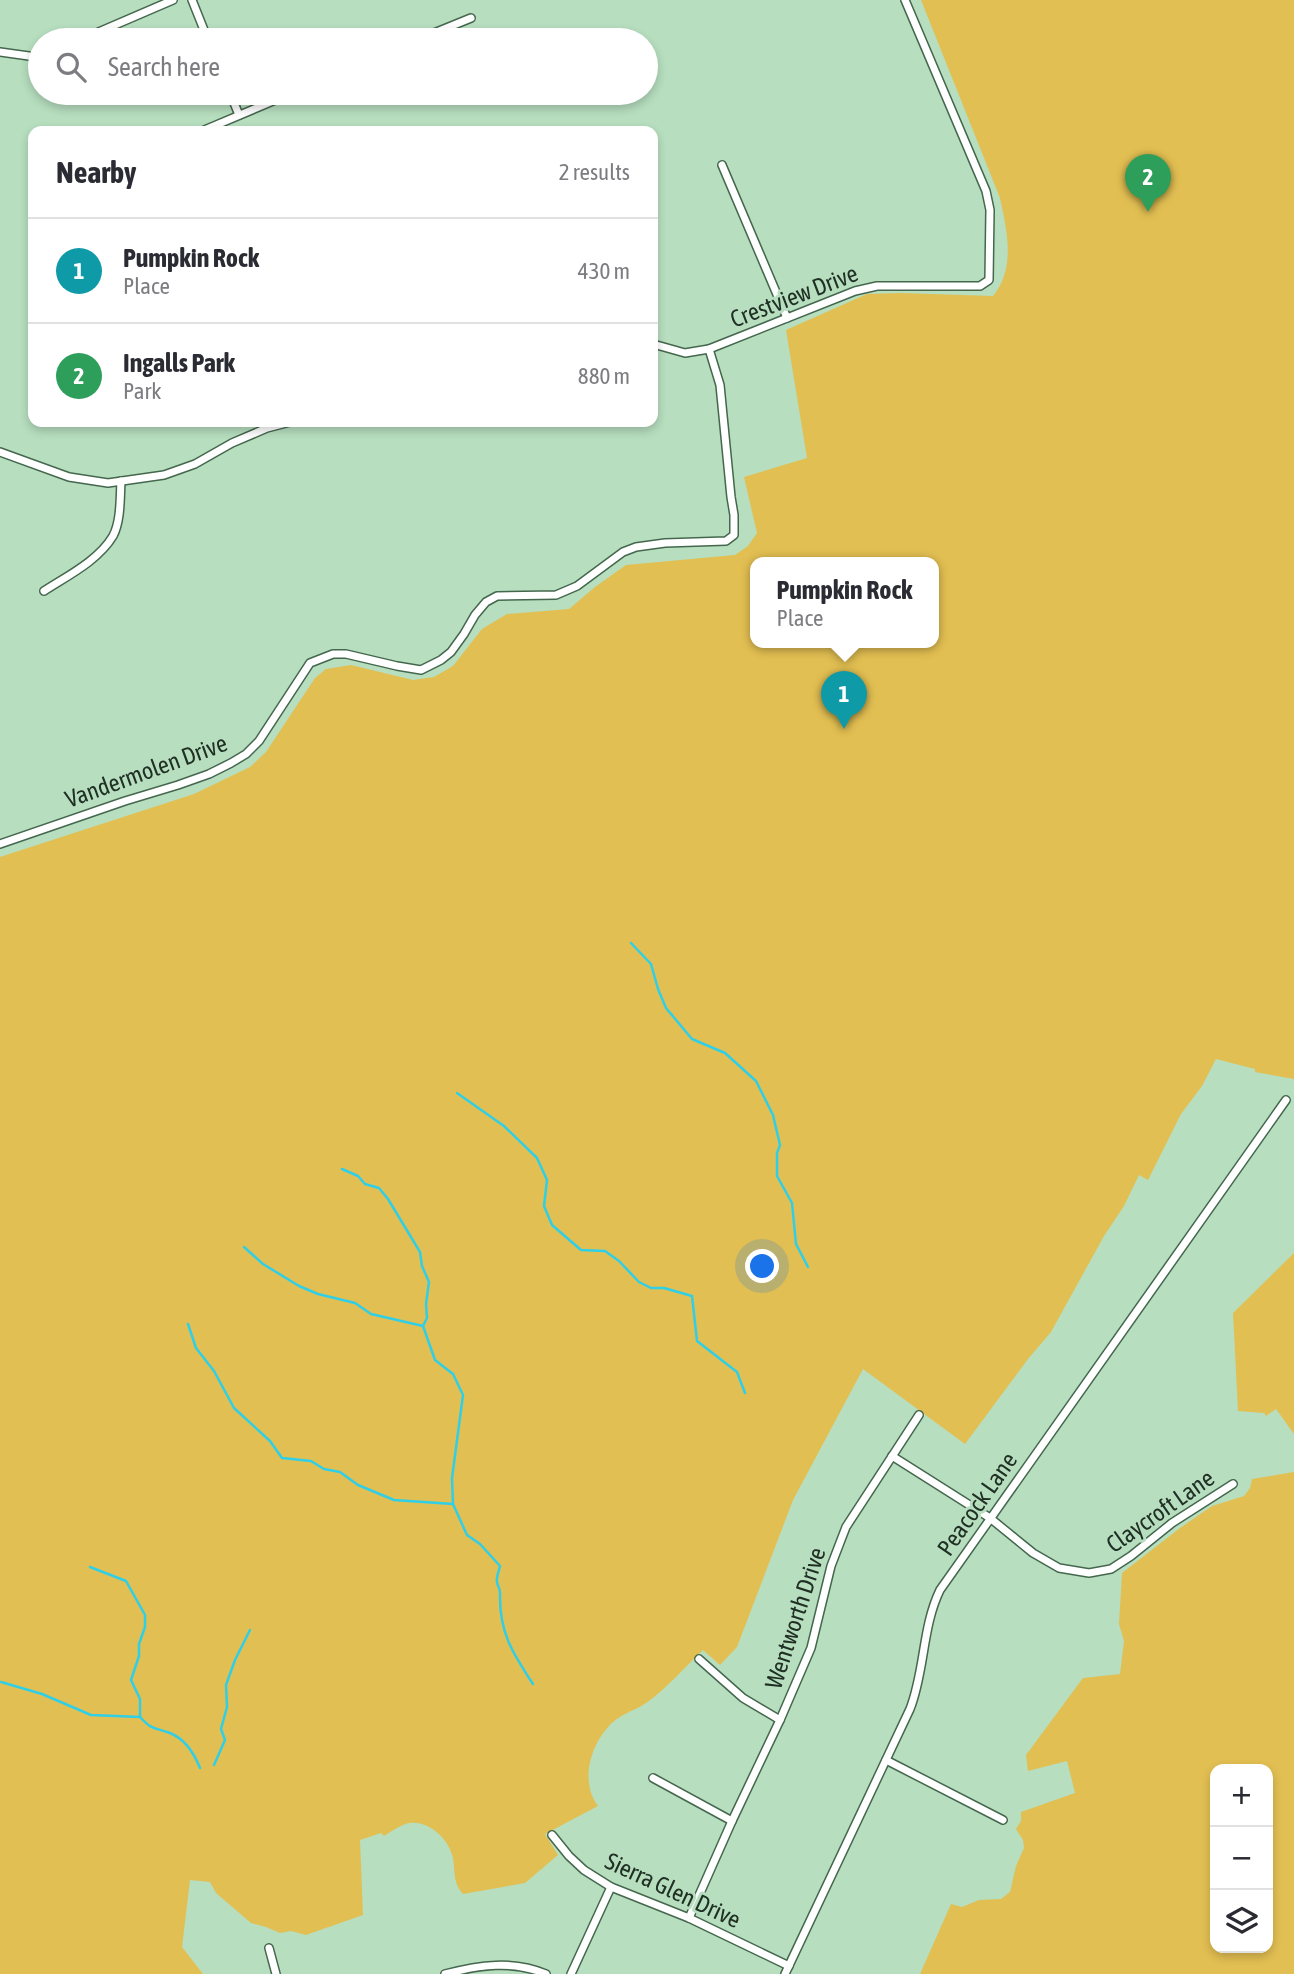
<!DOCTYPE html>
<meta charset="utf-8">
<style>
:root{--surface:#fff;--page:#f7f7f7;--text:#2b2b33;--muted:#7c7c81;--line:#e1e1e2;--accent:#b45309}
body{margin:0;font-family:"Asap Condensed",sans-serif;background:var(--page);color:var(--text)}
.controls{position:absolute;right:21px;bottom:21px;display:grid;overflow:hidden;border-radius:14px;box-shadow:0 4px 10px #0003}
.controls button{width:63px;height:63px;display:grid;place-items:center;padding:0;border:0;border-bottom:2px solid var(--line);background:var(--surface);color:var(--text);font:35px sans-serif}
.you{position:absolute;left:763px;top:1267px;width:24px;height:24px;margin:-18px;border:5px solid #fff;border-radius:50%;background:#1a73e8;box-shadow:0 0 0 10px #1a73e833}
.badge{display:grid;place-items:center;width:46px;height:46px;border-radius:50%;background:var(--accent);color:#fff;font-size:23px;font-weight:700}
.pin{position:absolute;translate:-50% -58px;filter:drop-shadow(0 2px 4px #0008)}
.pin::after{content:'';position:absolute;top:37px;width:24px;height:21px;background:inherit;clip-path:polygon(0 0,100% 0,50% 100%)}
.popup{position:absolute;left:750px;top:557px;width:189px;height:91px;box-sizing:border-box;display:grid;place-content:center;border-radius:14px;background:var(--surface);filter:drop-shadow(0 2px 5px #0005);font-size:23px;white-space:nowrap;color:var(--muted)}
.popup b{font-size:26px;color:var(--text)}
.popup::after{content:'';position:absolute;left:50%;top:100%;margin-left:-14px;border:14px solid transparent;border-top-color:var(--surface)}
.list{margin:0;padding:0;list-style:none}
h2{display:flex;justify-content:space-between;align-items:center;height:91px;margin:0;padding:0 28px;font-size:30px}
h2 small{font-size:23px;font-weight:400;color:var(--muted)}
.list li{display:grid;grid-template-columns:46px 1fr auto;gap:21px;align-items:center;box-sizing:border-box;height:105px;padding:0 28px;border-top:2px solid var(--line)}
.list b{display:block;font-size:26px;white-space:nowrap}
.list p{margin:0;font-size:23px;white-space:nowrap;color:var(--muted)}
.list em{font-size:23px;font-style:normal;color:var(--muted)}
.icon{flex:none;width:38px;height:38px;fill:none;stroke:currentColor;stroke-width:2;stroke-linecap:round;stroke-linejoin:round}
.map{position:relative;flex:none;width:1294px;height:1974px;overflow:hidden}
.search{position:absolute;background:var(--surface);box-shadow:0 4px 10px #0003;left:28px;top:28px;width:630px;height:77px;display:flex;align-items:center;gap:18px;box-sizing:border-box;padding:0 24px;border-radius:38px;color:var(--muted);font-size:26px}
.panel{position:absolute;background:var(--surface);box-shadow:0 4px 10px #0003;left:28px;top:126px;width:630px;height:301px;border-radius:14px}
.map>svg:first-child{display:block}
</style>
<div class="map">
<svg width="1294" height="1974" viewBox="0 0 1294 1974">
<rect width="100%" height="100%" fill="#b7debf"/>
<!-- green -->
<g fill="#e2bf52" fill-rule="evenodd">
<path d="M 921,0 L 1294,0 L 1294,1079 L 1255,1072 L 1255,1069 L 1216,1059 L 1202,1086 L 1181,1114 L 1148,1180 L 1139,1175 L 1124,1206 L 1104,1236 L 1051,1332 L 1028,1359 L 965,1444 L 863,1369 L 793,1500 L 737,1647 L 720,1665 L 703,1650 C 685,1667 666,1689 646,1703 C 636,1710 623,1713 613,1722 C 591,1742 579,1781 598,1806 L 545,1834 L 558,1855 L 525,1883 L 463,1894 C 453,1884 455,1871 453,1858 C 449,1839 429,1820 409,1823 C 400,1825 392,1831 384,1836 L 381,1833 L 360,1840 L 363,1915 L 306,1935 L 291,1931 L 280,1933 L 266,1927 L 251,1923 L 216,1893 L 210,1882 L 190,1880 L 182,1947 L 203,1974 L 0,1974 L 0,857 L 194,794 L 250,767 L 266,752 L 315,678 L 326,669 L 351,665 L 413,680 L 434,677 L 453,666 L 482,629 L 507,614 L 569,609 L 595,587 L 626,565 L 735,555 L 748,546 L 757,533 L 744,477 L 807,458 L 786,330 L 867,294 L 900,293 L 993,296 C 1016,268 1007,231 1000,198 ZM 755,563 L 933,563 L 933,643 L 755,643 Z"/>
<polygon points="1294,1253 1294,1434 1276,1409 1266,1416 1264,1413 1238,1411 1233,1313"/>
<path d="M 1294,1472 L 1294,1974 L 920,1974 L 951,1904 L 962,1907 L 979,1900 L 1001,1899 L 1010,1892 L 1016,1866 L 1024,1848 L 1023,1840 L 1016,1829 L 1021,1821 L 1021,1812 L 1075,1793 L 1067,1761 L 1028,1771 L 1026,1755 L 1083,1678 L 1120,1674 L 1124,1641 L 1119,1624 L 1122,1573 L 1180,1528 L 1212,1506 L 1244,1496 L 1250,1488 L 1252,1479 ZM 1215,1769 L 1268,1769 L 1268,1948 L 1215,1948 Z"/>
</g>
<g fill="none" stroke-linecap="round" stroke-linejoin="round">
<!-- stream -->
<g stroke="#2fcfe8" stroke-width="2.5">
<polyline points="631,943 651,964 658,989 666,1008 692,1039 725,1053 756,1081 773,1115 780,1145 777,1153 777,1176 792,1203 796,1244 808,1267"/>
<polyline points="457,1093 504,1126 537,1158 547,1180 544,1206 552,1225 581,1250 605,1251 619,1261 639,1282 651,1288 664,1288 692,1296 697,1341 737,1372 745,1393"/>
<polyline points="342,1169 358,1176 365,1184 379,1188 388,1199 420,1252 422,1266 429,1282 426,1304 427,1318 423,1326 435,1360 453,1374 463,1395 452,1478 453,1504"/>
<polyline points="244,1247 263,1264 299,1286 318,1294 355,1303 371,1314 423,1326"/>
<path d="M 188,1324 L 196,1348 L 214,1371 L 234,1408 L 270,1441 L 282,1458 L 311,1461 L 324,1469 L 340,1472 L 358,1485 L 394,1500 L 453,1504 L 467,1535 L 480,1544 L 500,1566 C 499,1571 496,1577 497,1582 C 498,1589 500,1586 500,1593 C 499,1632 512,1652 533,1684"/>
<polyline points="90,1567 126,1581 145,1615 145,1627 139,1644 139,1656 131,1680 140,1699 140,1717"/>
<path d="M 1,1682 L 42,1694 L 91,1715 L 140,1717 C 153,1731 154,1727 170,1733 C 185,1739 194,1753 200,1768"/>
<polyline points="214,1765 225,1740 221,1729 227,1707 226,1685 235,1660 250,1630"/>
</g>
<!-- minor casing -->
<g stroke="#44674d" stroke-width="10">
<g id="minor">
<polyline points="192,0 208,40"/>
<polyline points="80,40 173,0"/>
<polyline points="417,40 471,18"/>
<polyline points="0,52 36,57 40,55"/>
<polyline points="230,93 239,115"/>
<polyline points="202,131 292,93"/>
<polyline points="722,165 787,318"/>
<polyline points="653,344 685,353 709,349 855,291 877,286 980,286 989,280 990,210 986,191 905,0"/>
<polyline points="0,452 69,477 108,483 164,475 195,464 232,443 267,428 290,422"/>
<path d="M 44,591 C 67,576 98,561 113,536 C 121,521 120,498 121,481"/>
<polyline points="0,844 125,801 178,785 209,774 231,763 246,754 259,741 310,663 333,654 346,654 397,666 421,670 441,660 451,652 464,634 475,615 486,602 497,596 556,595 577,586 623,552 636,547 665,543 726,541 734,535 734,515 731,497 720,385 709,349"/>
<polyline points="892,1456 990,1518 1033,1553 1059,1568 1089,1573 1111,1569 1131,1556 1172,1523 1233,1484"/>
<polyline points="699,1659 743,1698 780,1720"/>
<polyline points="886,1760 1003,1820"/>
<polyline points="653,1778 732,1821"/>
<polyline points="552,1835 569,1856 584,1870 611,1887 689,1918 789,1966"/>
<polyline points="689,1918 732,1821 780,1720 811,1648 831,1566 846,1527 919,1415"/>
<polyline points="269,1948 276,1974"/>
<path d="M 445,1974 C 479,1965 513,1960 546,1974"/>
<polyline points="571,1974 611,1887"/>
<path d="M 785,1974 L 910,1709 C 925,1671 922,1627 940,1590 L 1286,1100"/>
</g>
</g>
<!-- minor -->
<use href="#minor" stroke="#fff" stroke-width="7"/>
</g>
<g text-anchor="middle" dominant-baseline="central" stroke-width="6" stroke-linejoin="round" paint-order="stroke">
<!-- street labels -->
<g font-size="24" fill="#203024" stroke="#b7debf">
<text transform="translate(794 296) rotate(-21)">Crestview Drive</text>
<text transform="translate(146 771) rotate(-20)">Vandermolen Drive</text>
<text transform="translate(977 1504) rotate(-55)">Peacock Lane</text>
<text transform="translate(1160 1511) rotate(-35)">Claycroft Lane</text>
<text transform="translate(795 1618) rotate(-72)">Wentworth Drive</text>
<text transform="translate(673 1890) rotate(25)">Sierra Glen Drive</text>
</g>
</g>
</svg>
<div class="controls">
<button>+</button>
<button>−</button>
<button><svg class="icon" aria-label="layers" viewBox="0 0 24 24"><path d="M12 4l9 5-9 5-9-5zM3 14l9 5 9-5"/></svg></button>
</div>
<div class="you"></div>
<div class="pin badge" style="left:844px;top:729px;background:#0f9aa8">1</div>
<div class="popup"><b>Pumpkin Rock</b>Place</div>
<div class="pin badge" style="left:1148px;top:212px;background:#2e9e5b">2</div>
<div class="search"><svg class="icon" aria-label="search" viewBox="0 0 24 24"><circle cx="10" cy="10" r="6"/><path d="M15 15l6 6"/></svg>Search here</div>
<section class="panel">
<h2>Nearby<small>2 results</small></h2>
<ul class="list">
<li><span class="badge" style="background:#0f9aa8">1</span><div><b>Pumpkin Rock</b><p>Place</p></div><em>430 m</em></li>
<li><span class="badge" style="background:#2e9e5b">2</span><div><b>Ingalls Park</b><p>Park</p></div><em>880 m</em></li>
</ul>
</section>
</div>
